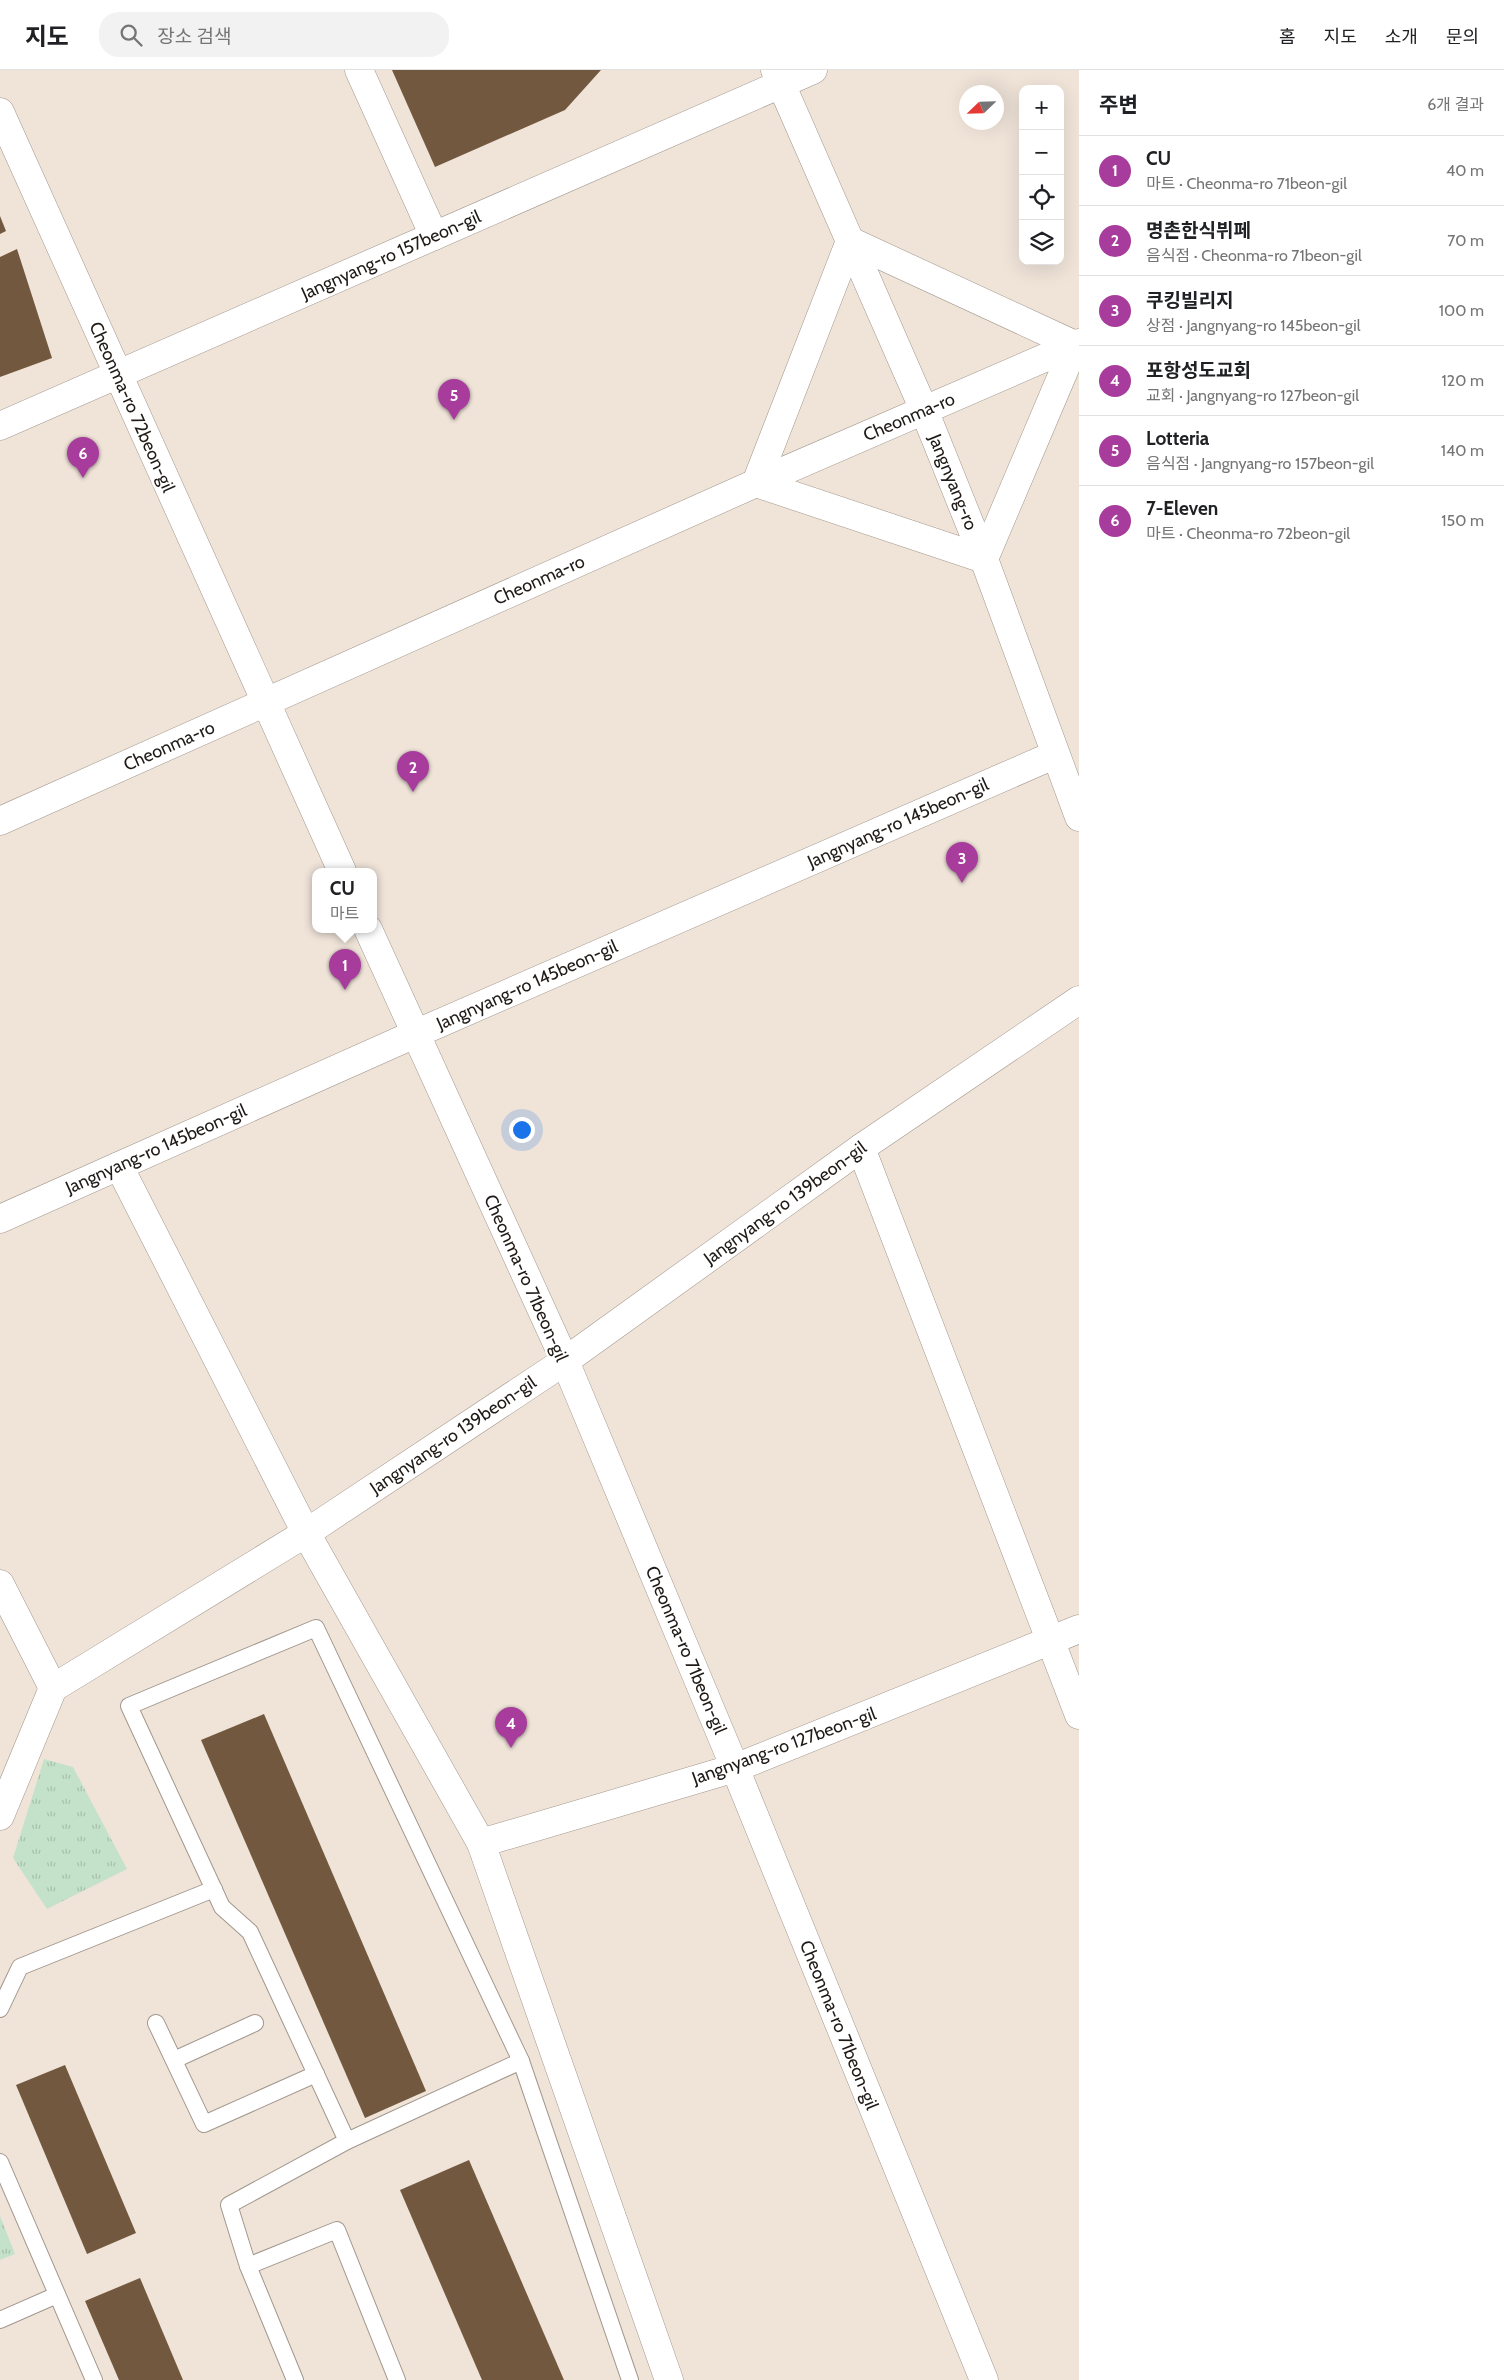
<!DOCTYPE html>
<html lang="ko">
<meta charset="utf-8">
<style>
:root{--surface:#fff;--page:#f2f2f2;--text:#202124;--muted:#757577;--line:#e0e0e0;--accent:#a83c9c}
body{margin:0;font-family:Cabin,"Noto Sans KR",sans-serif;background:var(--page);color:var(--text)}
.controls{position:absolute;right:15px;top:15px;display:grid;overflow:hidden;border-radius:10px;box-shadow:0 5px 20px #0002}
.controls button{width:45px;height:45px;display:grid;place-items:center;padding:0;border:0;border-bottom:1px solid var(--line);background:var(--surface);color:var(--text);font:25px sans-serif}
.compass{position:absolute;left:959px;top:15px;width:45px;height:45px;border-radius:50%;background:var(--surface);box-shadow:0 5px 20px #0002;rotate:247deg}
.you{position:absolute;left:521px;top:1059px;width:18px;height:18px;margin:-12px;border:4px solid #fff;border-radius:50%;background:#1a73e8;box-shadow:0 0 0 8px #1a73e833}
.badge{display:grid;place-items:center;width:32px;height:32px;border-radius:50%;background:var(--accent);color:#fff;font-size:16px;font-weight:700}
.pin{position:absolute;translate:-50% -41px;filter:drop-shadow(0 1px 2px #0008)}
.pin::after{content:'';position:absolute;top:26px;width:18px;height:15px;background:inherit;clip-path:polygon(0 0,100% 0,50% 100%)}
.popup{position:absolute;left:312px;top:798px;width:65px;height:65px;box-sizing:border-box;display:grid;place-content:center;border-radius:10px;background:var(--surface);filter:drop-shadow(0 1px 4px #0005);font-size:16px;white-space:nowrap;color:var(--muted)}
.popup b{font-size:19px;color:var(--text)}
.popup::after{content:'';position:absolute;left:50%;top:100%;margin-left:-10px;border:10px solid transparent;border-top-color:var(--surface)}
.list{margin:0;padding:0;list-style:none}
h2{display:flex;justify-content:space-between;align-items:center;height:65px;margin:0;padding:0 20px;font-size:21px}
h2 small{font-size:16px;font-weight:400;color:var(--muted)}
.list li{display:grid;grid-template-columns:32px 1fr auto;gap:15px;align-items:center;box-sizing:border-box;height:70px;padding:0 20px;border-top:1px solid var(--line)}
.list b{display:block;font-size:19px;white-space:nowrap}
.list p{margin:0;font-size:16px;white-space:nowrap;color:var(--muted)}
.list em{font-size:16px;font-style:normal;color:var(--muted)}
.icon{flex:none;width:28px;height:28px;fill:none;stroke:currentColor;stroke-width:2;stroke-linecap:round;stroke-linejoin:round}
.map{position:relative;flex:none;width:1079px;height:2310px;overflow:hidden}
header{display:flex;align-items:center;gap:30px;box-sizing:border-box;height:70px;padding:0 25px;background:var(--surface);border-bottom:1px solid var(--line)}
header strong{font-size:24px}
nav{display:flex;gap:28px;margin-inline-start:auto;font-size:18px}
.search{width:350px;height:45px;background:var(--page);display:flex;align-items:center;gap:12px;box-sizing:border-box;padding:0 18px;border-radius:20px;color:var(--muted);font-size:19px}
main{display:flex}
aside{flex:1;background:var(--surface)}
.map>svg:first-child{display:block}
</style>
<header>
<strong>지도</strong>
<div class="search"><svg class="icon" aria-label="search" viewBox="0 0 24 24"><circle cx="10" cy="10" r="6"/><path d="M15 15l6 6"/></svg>장소 검색</div>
<nav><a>홈</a><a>지도</a><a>소개</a><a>문의</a></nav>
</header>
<main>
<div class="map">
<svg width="1079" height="2310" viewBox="0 0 1079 2310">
<defs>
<pattern id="grass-tufts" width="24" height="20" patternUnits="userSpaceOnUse" patternTransform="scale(1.25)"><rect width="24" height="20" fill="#c4e1c9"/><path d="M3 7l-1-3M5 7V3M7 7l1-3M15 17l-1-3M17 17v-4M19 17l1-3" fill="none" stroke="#a8c0ac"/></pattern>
</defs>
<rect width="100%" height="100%" fill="#f0e4d9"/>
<!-- grass -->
<g fill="url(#grass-tufts)">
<polygon points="44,1689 73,1697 127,1799 47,1839 13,1788"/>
<polygon points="0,2146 15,2184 0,2190"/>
</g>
<!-- building -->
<g fill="#72583f">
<polygon points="392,0 601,0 565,40 435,97"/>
<polygon points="0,146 6,161 0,164"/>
<polygon points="17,179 52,288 0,307 0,187"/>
<polygon points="264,1644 426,2021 365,2048 201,1670"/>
<polygon points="65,1995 136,2163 87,2184 16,2015"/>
<polygon points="469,2090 564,2310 482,2310 400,2120"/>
<polygon points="140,2208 183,2310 119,2310 85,2231"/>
</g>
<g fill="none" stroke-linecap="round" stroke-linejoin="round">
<!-- service casing -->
<g stroke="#a2978d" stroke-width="18">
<g id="service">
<polyline points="0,1939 20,1897 214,1819"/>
<polyline points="156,1953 204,2054 316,2004"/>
<polyline points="174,1990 255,1953"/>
<polyline points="347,2071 250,1862 222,1837 129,1636 316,1558 521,1991 630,2310"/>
<polyline points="0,2092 94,2310"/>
<polyline points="248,2196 337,2160 397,2310"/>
<polyline points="0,2250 57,2225"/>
<polyline points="295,2310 248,2196 229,2135 347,2071 521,1991"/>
</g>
</g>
<!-- minor casing -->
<g stroke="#a2978d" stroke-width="29">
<g id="minor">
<polyline points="359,0 434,166"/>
<polyline points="0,42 342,801"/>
<polyline points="0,356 813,0"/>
<polyline points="368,859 565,1291 735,1698 984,2310"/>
<polyline points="861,1078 1079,1645"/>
<polyline points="119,1096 306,1463 481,1773 669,2310"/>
<polyline points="0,1149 415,964 1054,685"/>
<polyline points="0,1514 53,1618"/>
<polyline points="0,1746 53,1618 306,1463 565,1291 861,1078 1079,930"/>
<polyline points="481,1773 735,1698 1079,1559"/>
</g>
</g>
<!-- tertiary casing -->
<g stroke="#a2978d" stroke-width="29">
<g id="tertiary">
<polyline points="775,0 924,340 984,489 1079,747"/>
<polyline points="850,171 1075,275"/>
<polyline points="756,413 850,171"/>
<polyline points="756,413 984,489"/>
<polyline points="984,489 1075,275"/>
<polyline points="0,751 756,413 1079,273"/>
</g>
</g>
<!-- service -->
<use href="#service" stroke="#fff" stroke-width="16"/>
<!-- minor -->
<use href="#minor" stroke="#fff" stroke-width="28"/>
<!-- tertiary -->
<use href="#tertiary" stroke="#fff" stroke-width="28"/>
</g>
<g text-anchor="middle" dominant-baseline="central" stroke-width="5" stroke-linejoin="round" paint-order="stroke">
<!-- street labels -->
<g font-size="18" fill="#1f1a17" stroke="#fff">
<text transform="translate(391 185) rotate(-24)">Jangnyang-ro 157beon-gil</text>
<text transform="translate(132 337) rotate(66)">Cheonma-ro 72beon-gil</text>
<text transform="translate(909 347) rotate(-23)">Cheonma-ro</text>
<text transform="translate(953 412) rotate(68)">Jangnyang-ro</text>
<text transform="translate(539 510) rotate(-24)">Cheonma-ro</text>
<text transform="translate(169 676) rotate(-24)">Cheonma-ro</text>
<text transform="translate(898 753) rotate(-24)">Jangnyang-ro 145beon-gil</text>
<text transform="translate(527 915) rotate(-24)">Jangnyang-ro 145beon-gil</text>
<text transform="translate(156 1079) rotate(-24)">Jangnyang-ro 145beon-gil</text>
<text transform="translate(785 1133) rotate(-36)">Jangnyang-ro 139beon-gil</text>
<text transform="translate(526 1208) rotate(66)">Cheonma-ro 71beon-gil</text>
<text transform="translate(453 1365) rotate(-34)">Jangnyang-ro 139beon-gil</text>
<text transform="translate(686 1580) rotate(67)">Cheonma-ro 71beon-gil</text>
<text transform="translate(784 1676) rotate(-20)">Jangnyang-ro 127beon-gil</text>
<text transform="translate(839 1955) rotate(68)">Cheonma-ro 71beon-gil</text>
</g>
</g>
</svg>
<div class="controls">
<button>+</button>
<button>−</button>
<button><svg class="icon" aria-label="locate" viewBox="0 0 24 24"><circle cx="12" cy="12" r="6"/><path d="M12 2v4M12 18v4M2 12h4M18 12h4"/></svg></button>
<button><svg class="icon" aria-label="layers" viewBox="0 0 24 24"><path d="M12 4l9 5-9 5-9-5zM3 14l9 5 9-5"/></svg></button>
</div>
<svg class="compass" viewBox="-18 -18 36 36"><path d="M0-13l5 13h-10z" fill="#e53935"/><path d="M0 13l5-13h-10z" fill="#757577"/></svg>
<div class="you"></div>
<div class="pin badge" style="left:345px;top:920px">1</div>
<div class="popup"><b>CU</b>마트</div>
<div class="pin badge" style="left:413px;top:722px">2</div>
<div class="pin badge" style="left:962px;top:813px">3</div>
<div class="pin badge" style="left:511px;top:1678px">4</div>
<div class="pin badge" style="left:454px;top:350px">5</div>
<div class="pin badge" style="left:83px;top:408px">6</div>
</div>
<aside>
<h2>주변<small>6개 결과</small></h2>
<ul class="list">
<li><span class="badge">1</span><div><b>CU</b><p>마트 · Cheonma-ro 71beon-gil</p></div><em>40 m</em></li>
<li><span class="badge">2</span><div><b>명촌한식뷔페</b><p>음식점 · Cheonma-ro 71beon-gil</p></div><em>70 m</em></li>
<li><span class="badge">3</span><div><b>쿠킹빌리지</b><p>상점 · Jangnyang-ro 145beon-gil</p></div><em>100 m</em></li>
<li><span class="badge">4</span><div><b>포항성도교회</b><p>교회 · Jangnyang-ro 127beon-gil</p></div><em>120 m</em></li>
<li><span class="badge">5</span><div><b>Lotteria</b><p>음식점 · Jangnyang-ro 157beon-gil</p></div><em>140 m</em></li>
<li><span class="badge">6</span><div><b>7-Eleven</b><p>마트 · Cheonma-ro 72beon-gil</p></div><em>150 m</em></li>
</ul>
</aside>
</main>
